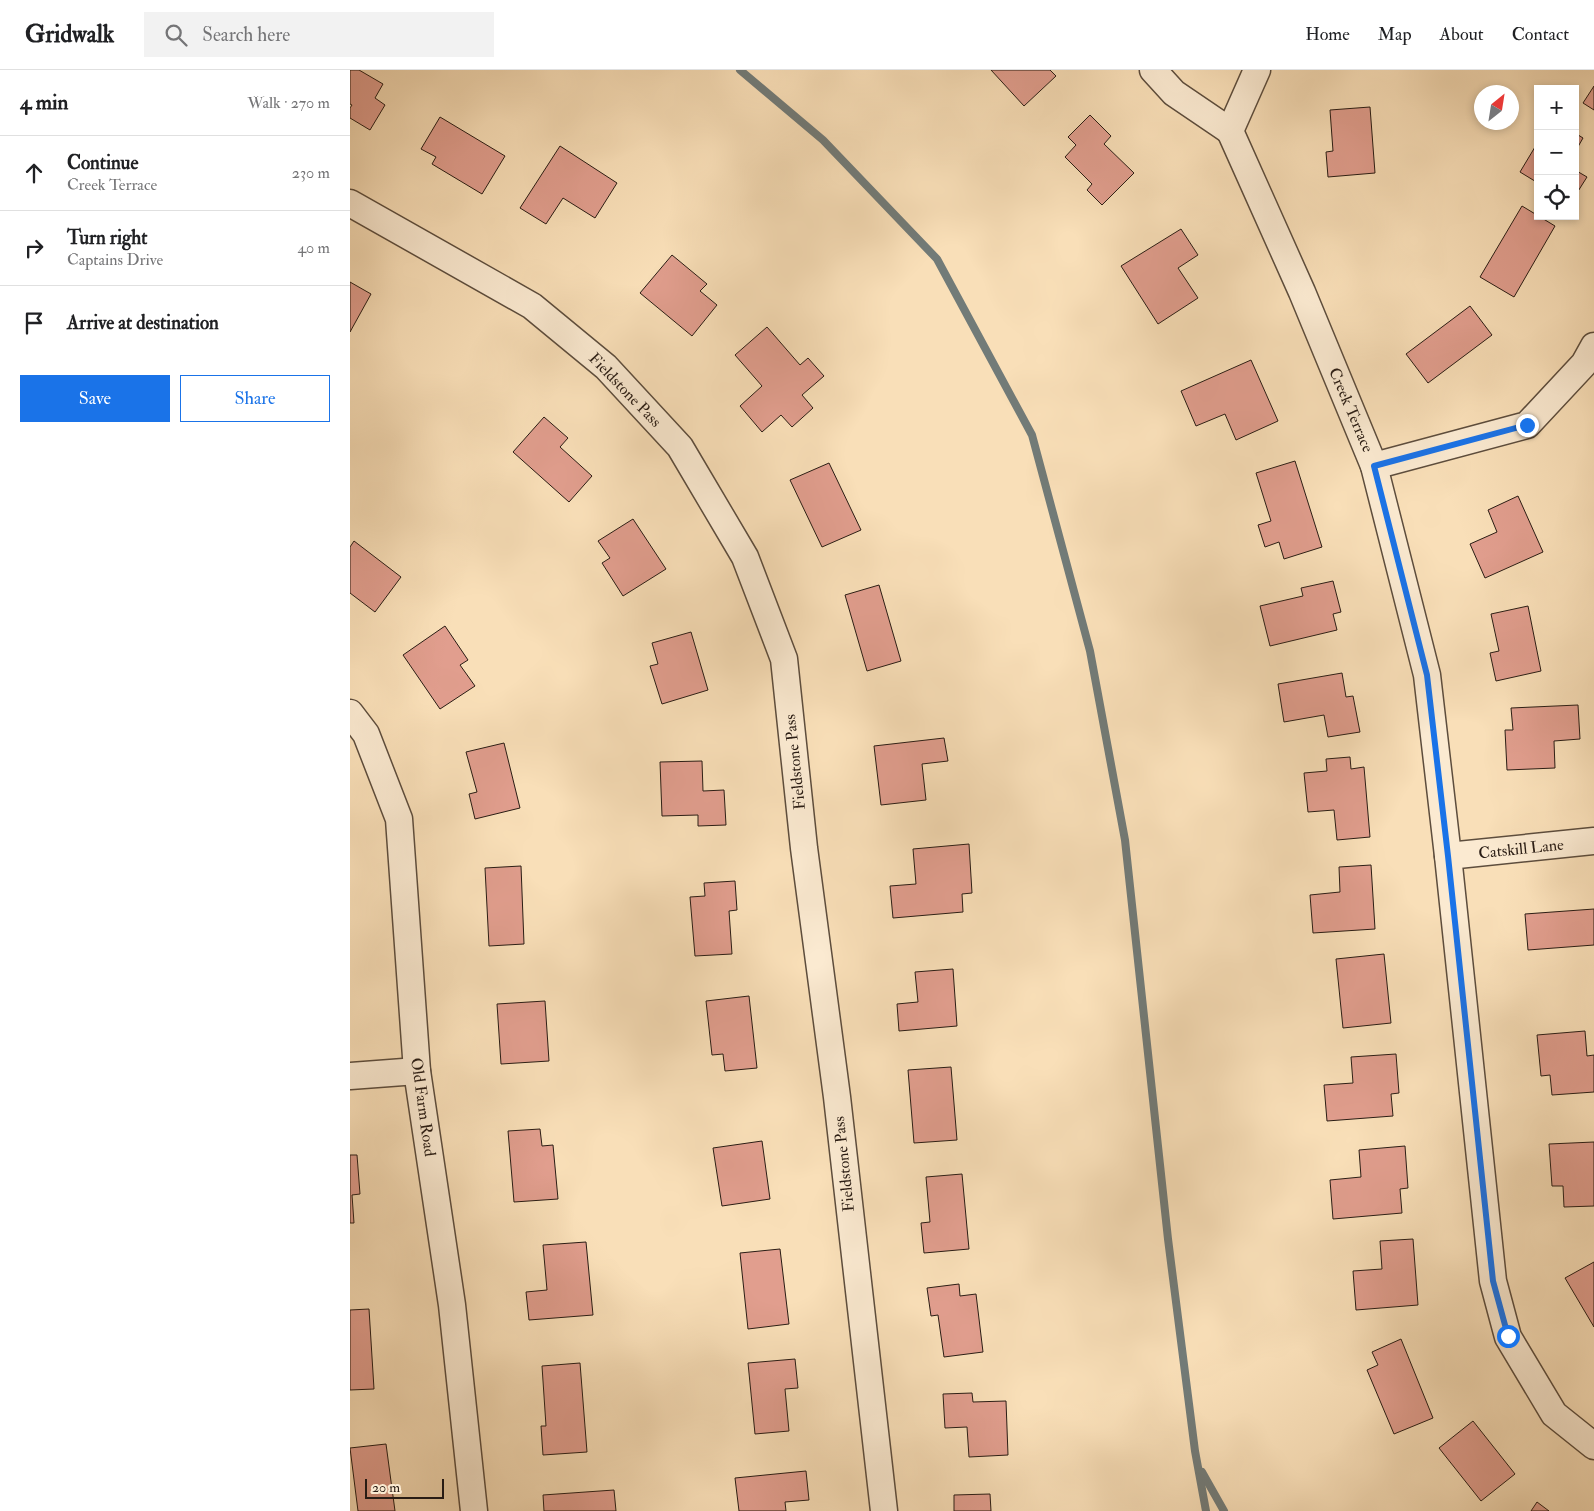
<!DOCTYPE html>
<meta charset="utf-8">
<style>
:root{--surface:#fff;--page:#f2f2f2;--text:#202124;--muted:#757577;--line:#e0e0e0;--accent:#1a73e8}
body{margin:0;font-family:"IM FELL Double Pica",serif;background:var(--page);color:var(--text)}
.controls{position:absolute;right:15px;top:15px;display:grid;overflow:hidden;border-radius:0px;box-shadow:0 2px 8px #0003}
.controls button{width:45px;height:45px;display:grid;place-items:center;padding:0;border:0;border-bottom:1px solid var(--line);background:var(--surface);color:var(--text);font:25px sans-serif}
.compass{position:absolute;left:1124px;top:15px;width:45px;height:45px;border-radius:50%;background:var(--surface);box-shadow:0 2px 8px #0003;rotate:30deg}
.scale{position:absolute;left:15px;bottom:12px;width:79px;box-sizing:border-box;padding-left:5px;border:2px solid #291c14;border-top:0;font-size:14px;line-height:18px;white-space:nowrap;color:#291c14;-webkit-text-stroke:4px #fbead1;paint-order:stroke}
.stop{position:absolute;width:15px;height:15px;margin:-11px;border:4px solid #1a73e8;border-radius:50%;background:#fff}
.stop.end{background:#1a73e8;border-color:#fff;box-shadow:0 1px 5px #0008}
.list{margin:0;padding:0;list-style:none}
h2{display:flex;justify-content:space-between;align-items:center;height:65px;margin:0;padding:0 20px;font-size:21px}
h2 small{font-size:16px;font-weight:400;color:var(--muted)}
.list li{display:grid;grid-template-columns:32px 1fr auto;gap:15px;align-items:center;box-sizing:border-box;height:75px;padding:0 20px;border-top:1px solid var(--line)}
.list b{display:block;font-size:19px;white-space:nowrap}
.list p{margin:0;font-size:16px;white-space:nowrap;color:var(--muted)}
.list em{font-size:16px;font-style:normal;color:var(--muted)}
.actions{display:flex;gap:10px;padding:15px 20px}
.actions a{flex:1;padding:11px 0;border:1px solid var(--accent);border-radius:0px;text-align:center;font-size:18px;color:var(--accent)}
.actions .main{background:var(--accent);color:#fff}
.icon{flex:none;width:28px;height:28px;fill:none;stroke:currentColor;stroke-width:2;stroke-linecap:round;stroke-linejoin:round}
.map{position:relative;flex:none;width:1244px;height:1441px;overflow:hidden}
header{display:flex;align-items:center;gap:30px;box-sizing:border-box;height:70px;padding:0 25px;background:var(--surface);border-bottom:1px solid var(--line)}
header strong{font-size:24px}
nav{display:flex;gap:28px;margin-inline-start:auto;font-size:18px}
.search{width:350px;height:45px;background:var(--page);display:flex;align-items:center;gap:12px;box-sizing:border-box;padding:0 18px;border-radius:0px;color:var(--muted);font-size:19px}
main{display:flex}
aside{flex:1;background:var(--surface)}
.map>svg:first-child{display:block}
</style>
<header>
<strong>Gridwalk</strong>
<div class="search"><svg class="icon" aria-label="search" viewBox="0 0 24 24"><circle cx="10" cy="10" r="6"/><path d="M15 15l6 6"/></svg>Search here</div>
<nav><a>Home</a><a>Map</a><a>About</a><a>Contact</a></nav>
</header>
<main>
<aside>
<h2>4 min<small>Walk · 270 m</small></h2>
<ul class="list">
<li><svg class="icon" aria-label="ahead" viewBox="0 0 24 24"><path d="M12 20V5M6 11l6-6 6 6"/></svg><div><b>Continue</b><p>Creek Terrace</p></div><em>230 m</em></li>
<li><svg class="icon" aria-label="right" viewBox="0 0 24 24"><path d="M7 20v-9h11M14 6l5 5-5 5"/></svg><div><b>Turn right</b><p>Captains Drive</p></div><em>40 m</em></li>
<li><svg class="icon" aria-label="arrive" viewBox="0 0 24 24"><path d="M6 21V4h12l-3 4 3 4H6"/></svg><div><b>Arrive at destination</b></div></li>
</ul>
<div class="actions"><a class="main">Save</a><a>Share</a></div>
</aside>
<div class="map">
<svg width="1244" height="1441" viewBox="0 0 1244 1441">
<rect width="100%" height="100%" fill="#f9dfb8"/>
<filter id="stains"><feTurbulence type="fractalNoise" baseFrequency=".004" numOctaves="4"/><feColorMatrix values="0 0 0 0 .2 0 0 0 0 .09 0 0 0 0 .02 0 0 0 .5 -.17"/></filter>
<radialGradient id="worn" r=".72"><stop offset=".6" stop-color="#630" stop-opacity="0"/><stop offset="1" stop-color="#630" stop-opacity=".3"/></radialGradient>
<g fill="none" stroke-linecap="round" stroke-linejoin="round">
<!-- stream -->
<g stroke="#727b78" stroke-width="8">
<polyline points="390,0 473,70 587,189 682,365 740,581 775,770 818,1169 845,1381 856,1441"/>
<polyline points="852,1402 874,1441"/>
</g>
</g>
<!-- building -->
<g fill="#e19e8e" stroke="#291c14">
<polygon points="0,0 9,0 33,14 25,28 35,35 20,60 0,48 0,38 2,35 0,34"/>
<polygon points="641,0 700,0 706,6 674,36"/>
<polygon points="1244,16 1244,40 1233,33"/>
<polygon points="1020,37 1025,103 978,107 976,82 983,81 980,40"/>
<polygon points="740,45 761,66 754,74 784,103 752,135 737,120 742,114 715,87 726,75 718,67"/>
<polygon points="90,47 155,86 132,124 82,94 86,87 71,79"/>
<polygon points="1225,63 1233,68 1225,82"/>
<polygon points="1188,72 1188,113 1170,102"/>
<polygon points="210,76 267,113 245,148 213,128 196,154 170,138"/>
<polygon points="1225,100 1237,107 1225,126"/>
<polygon points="1172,136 1205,156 1164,227 1130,207"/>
<polygon points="831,159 848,185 828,198 848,228 808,254 771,196"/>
<polygon points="322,185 357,214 350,221 367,235 342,266 290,223"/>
<polygon points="0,212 21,224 0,262"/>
<polygon points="1120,236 1142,265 1078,313 1056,284"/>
<polygon points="417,257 450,295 458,288 474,306 452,325 463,338 442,357 431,345 412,362 390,336 412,316 385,285"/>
<polygon points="901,290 928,351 886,370 875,344 846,356 831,321"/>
<polygon points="194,347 218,368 210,377 242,406 219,432 163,382"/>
<polygon points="945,391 972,477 934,489 929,472 915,477 908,455 921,451 906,403"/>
<polygon points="479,393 511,460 472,477 440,410"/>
<polygon points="1168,426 1193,482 1135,508 1120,474 1147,462 1138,440"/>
<polygon points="283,449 316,499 273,526 252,493 260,488 248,471"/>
<polygon points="4,471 51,507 25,542 0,523 0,477"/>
<polygon points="983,511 991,542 983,544 987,560 920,576 910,536 953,526 951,518"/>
<polygon points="529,515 551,591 517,601 495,525"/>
<polygon points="1178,536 1191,601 1146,611 1140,583 1149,581 1141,544"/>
<polygon points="95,556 118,590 110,595 125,616 90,639 53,585"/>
<polygon points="341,562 358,620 312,634 300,596 308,594 302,573"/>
<polygon points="992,603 996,627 1003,626 1010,662 978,667 974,645 934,652 928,614"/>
<polygon points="1228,635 1230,669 1204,671 1205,698 1157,700 1155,660 1163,660 1161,638"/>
<polygon points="594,668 598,691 572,694 576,730 531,735 524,676"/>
<polygon points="154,673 170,738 125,749 119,724 127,722 116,682"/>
<polygon points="1000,687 1001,699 1014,697 1020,767 987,770 984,740 958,742 954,703 977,701 976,689"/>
<polygon points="352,691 353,721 374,720 376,755 348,756 348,745 312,746 310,692"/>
<polygon points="619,774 622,823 612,824 613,842 543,848 540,816 566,814 563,779"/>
<polygon points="1021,795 1025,859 963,863 960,825 990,822 989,797"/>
<polygon points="171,796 174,874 139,876 135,798"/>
<polygon points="385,811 387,840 379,841 382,884 345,886 340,827 355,826 354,813"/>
<polygon points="1244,839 1244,875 1178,880 1175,844"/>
<polygon points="1034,884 1041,953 993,958 986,889"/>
<polygon points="603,899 607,956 549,961 547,934 568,932 565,902"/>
<polygon points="399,926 407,998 375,1001 373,984 362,985 356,931"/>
<polygon points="195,931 199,991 151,994 147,934"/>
<polygon points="1235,961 1237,986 1244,985 1244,1022 1202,1025 1200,1005 1191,1006 1187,965"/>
<polygon points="1046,984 1049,1023 1041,1024 1043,1046 977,1051 974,1015 1003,1013 1001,987"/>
<polygon points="601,997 607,1070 564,1073 558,1000"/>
<polygon points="190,1059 192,1076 203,1075 208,1129 164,1132 158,1061"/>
<polygon points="412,1071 420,1129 372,1136 363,1078"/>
<polygon points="1244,1072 1244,1136 1214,1137 1213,1116 1202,1116 1199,1074"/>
<polygon points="1055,1076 1058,1118 1050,1119 1052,1143 983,1149 980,1110 1011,1107 1009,1080"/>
<polygon points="0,1085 7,1085 10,1124 2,1125 4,1153 0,1153"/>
<polygon points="612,1104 619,1179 574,1183 571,1153 580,1152 576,1107"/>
<polygon points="1063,1169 1068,1235 1006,1240 1003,1201 1032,1199 1030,1171"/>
<polygon points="236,1172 243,1245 179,1250 176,1222 197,1220 193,1175"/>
<polygon points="430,1179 439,1254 398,1259 390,1183"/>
<polygon points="1244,1192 1244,1257 1215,1208"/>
<polygon points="609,1214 610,1226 626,1224 633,1282 594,1287 588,1245 581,1246 577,1218"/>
<polygon points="19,1239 24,1319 0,1320 0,1240"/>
<polygon points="1051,1269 1083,1348 1044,1364 1017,1300 1028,1295 1022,1282"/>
<polygon points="445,1289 448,1318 435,1319 439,1361 405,1364 398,1293"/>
<polygon points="230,1293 237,1382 193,1385 191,1356 196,1356 192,1296"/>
<polygon points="622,1323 623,1332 656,1331 658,1385 619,1387 617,1357 595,1358 593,1324"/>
<polygon points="1123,1351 1165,1404 1131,1431 1089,1378"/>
<polygon points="36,1374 45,1441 8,1441 0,1378"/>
<polygon points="456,1401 459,1430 435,1432 436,1441 389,1441 385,1408"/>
<polygon points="264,1420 266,1441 194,1441 193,1425"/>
<polygon points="640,1424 641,1441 604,1441 604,1425"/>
<polygon points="1187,1432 1199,1441 1181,1441"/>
</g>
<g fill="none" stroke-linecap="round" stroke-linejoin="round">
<!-- minor casing -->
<g stroke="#5d4d3d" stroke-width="29">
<g id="minor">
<polyline points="803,0 824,23 880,61"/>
<polyline points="880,61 952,222 1024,396 1077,605 1098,786 1143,1211 1158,1267 1204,1344 1244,1376"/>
<polyline points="880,61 907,0"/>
<polyline points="0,133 182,236 256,297 330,377 395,487 434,589 454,778 487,1027 534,1441"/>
<polyline points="1024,396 1177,355 1234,294 1244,276"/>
<polyline points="0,643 16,664 49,749 67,1001 102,1235 124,1441"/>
<polyline points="1098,786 1244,771"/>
<polyline points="0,1006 67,1001"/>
</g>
</g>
<!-- minor -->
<use href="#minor" stroke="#fbead1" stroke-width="26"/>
</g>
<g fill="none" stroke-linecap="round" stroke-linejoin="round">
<!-- route -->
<polyline stroke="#1a73e8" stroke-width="6" points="1158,1266 1143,1211 1098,786 1077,605 1024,396 1177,355"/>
</g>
<g text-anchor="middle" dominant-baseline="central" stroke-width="4.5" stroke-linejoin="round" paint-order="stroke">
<!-- street labels -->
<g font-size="16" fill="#291c14" stroke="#fbead1">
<text transform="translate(275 320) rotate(46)">Fieldstone Pass</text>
<text transform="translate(1001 340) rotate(67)">Creek Terrace</text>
<text transform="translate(445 692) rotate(-96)">Fieldstone Pass</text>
<text transform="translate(1171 779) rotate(-6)">Catskill Lane</text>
<text transform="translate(73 1037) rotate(82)">Old Farm Road</text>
<text transform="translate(494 1094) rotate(-96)">Fieldstone Pass</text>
</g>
</g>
<rect width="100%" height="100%" filter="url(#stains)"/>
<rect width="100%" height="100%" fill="url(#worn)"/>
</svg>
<div class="controls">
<button>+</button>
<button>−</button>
<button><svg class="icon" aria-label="locate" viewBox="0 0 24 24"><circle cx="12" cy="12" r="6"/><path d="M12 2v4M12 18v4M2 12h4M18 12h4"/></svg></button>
</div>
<svg class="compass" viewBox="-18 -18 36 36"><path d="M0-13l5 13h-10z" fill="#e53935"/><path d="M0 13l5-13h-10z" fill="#757577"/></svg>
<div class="scale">20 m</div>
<div class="stop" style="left:1158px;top:1266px"></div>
<div class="stop end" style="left:1177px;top:355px"></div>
</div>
</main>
